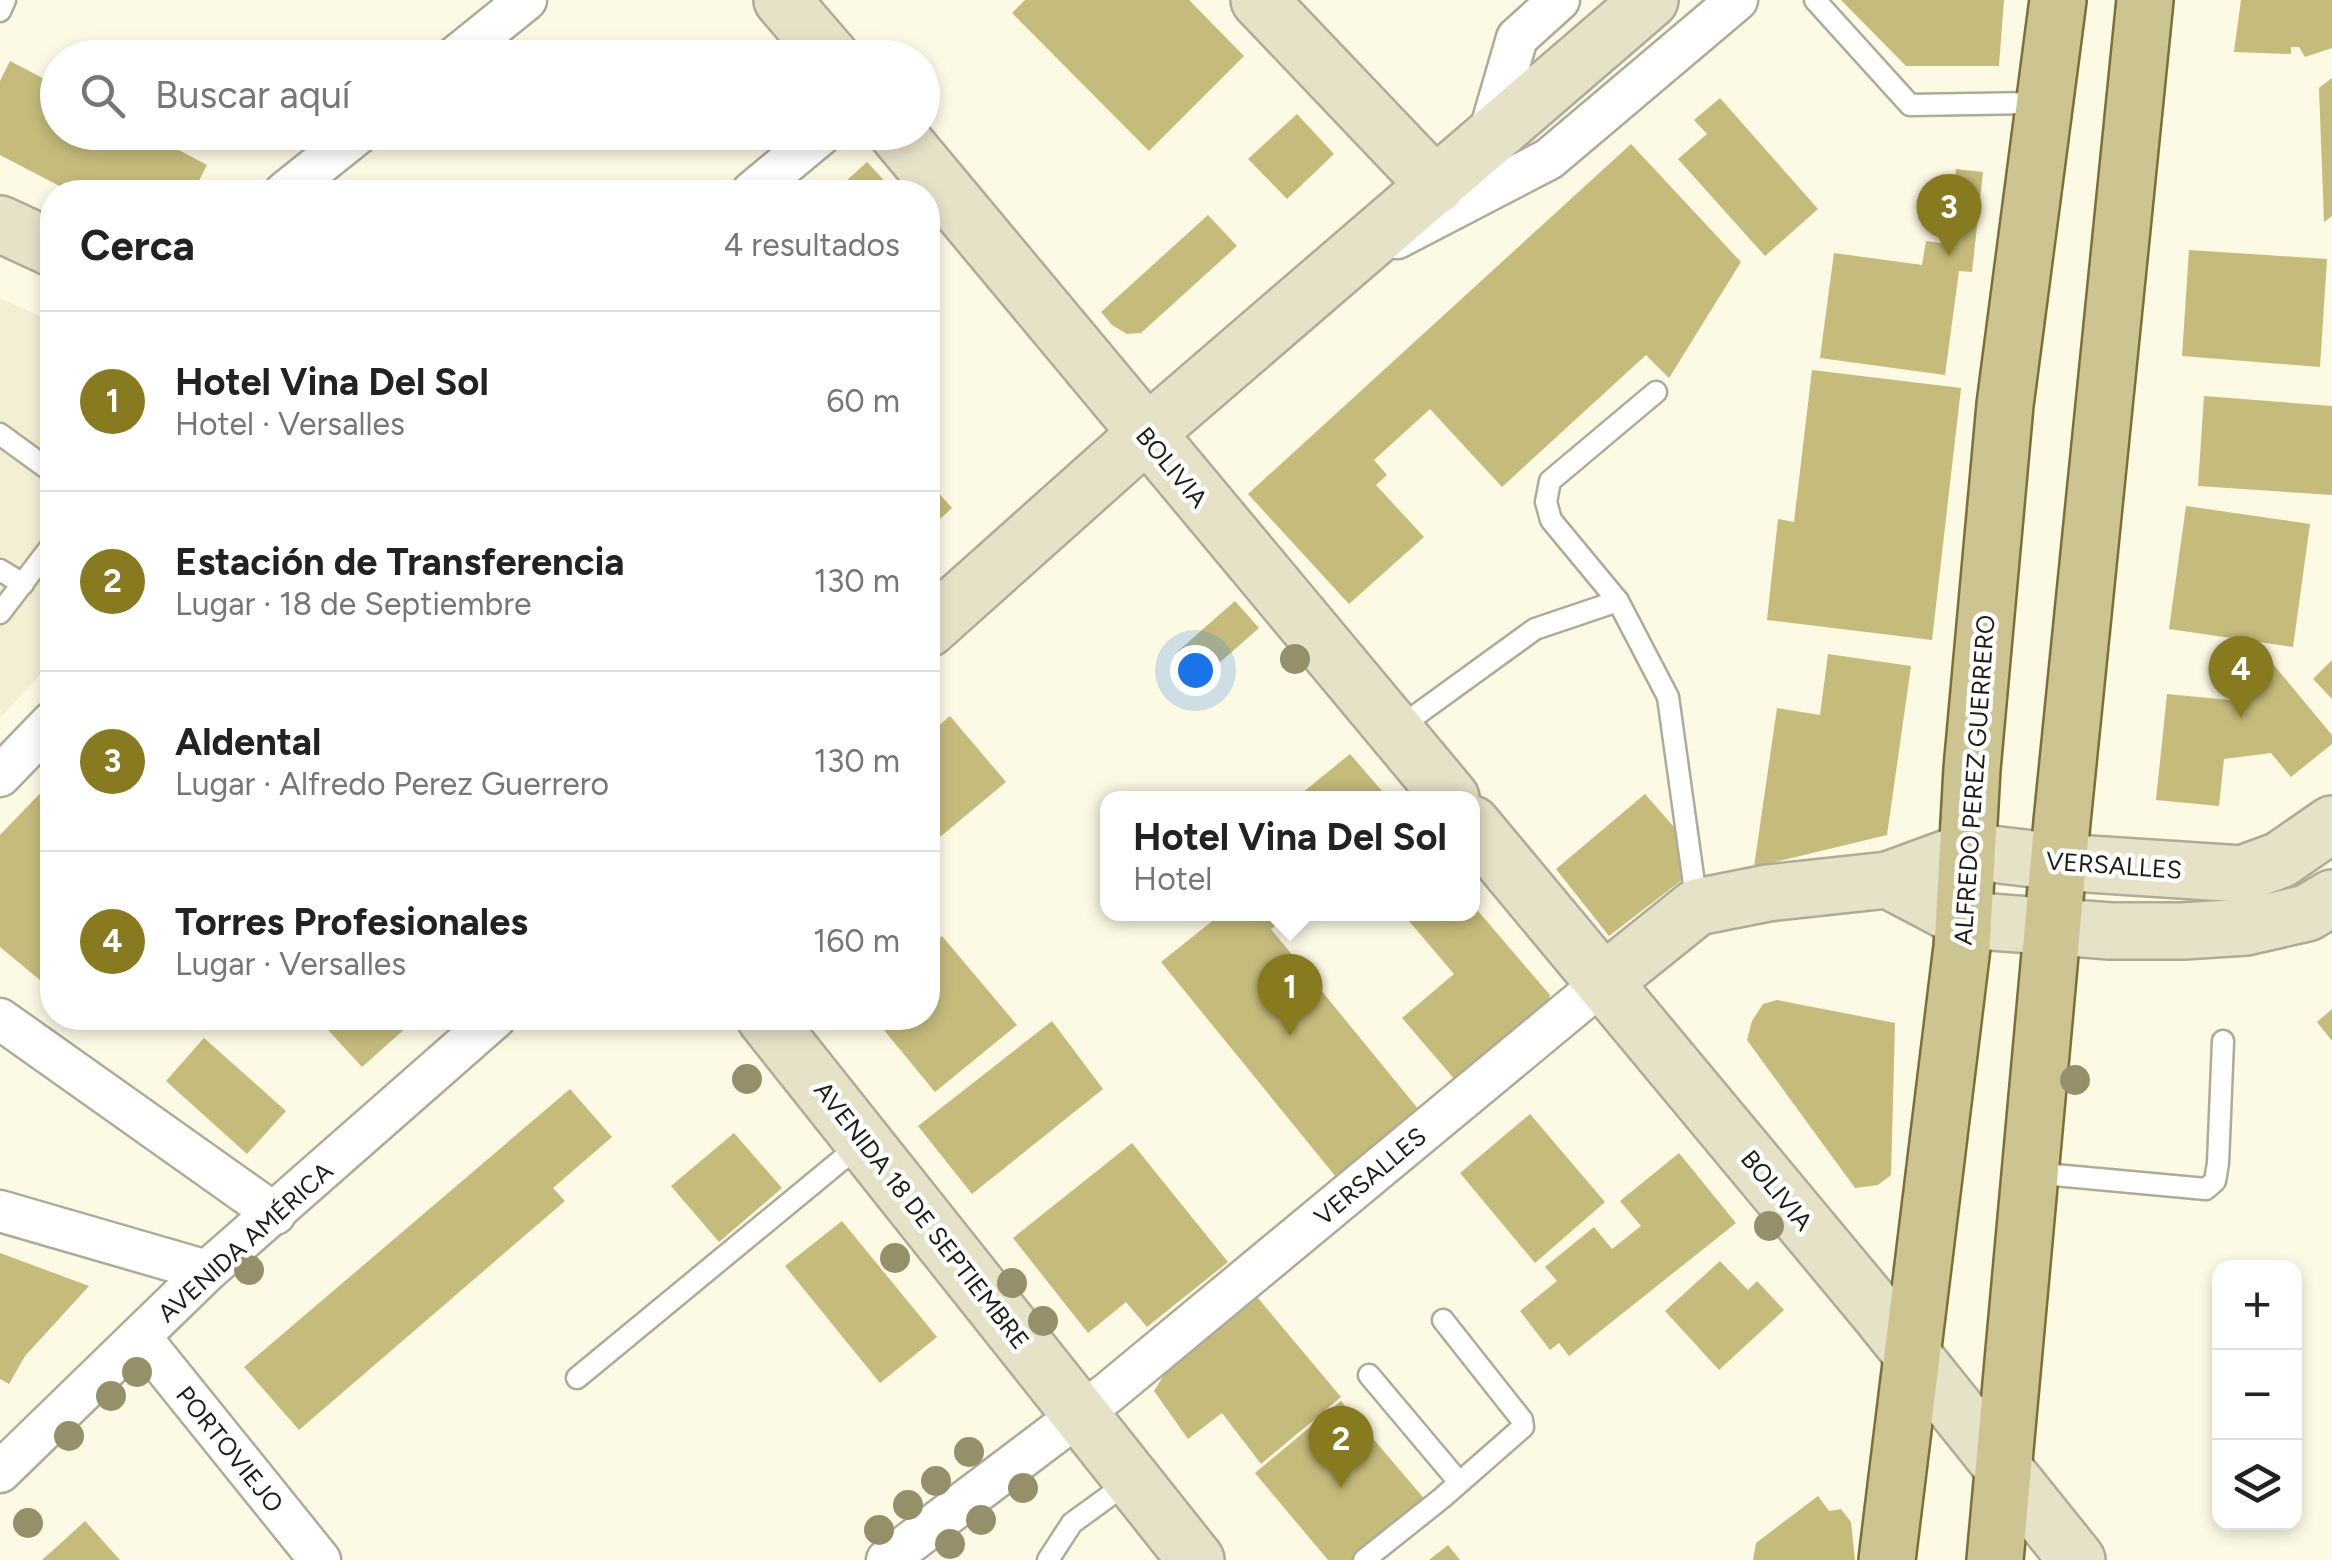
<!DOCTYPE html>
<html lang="es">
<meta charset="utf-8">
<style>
:root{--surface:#fff;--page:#f2f2f2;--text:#222;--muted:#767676;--line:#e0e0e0;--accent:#877a1f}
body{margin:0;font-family:Figtree,sans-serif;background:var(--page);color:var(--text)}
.controls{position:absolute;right:30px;bottom:30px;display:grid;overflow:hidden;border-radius:20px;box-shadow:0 5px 15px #0003}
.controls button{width:90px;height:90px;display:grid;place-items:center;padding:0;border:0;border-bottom:2px solid var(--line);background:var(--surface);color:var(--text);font:50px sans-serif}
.you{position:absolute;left:1195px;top:670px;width:35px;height:35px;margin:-25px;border:8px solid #fff;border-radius:50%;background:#1a73e8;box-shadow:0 0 0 15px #1a73e833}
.badge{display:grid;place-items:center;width:65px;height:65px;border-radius:50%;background:var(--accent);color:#fff;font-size:32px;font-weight:700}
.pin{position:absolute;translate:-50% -82px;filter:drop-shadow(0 2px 5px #0008)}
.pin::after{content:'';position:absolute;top:52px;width:35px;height:30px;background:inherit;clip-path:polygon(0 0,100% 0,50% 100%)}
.popup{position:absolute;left:1100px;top:791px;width:380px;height:130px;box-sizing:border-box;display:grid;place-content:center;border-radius:20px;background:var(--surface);filter:drop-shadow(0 2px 8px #0005);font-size:32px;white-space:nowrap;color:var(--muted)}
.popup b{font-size:38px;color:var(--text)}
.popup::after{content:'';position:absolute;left:50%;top:100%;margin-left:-20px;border:20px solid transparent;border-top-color:var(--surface)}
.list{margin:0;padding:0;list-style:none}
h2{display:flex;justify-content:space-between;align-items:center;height:130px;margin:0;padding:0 40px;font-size:42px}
h2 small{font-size:32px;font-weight:400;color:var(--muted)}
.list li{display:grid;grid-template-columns:65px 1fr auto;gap:30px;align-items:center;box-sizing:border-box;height:180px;padding:0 40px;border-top:2px solid var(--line)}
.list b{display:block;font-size:38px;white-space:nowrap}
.list p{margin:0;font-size:32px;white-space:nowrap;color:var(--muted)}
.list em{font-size:32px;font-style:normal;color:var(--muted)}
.icon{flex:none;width:55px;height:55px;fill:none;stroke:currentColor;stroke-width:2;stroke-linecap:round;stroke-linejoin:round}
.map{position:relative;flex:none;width:2332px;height:1560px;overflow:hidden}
.search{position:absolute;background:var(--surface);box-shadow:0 5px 15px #0003;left:40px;top:40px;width:900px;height:110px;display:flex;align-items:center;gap:25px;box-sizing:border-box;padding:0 35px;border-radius:55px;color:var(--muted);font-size:38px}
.panel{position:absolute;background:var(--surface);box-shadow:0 5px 15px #0003;left:40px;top:180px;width:900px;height:850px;border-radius:40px}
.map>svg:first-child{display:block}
</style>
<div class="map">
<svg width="2332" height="1560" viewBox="0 0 2332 1560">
<rect width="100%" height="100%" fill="#fcf9e5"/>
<!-- built -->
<polygon fill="#f3efd3" points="0,298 52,322 52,662 0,718"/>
<!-- building -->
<g fill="#c5bb7b">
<polygon points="1025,0 1189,0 1244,56 1149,151 1012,13"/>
<polygon points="1841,0 2004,0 1999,66 1906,66"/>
<polygon points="2241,0 2332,0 2332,48 2305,57 2299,47 2291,47 2291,54 2234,52"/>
<polygon points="10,61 58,86 58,132 145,132 207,165 193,192 139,192 134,190 133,192 71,192 0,155 0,81"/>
<polygon points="2332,78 2332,216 2324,222 2319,88"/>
<polygon points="1720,98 1818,209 1765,256 1678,159 1707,134 1694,120"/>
<polygon points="1297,114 1334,154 1287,199 1248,159"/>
<polygon points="1631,144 1741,262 1669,378 1646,355 1502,487 1430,409 1374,460 1387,475 1376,485 1424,537 1349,604 1248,494"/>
<polygon points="867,162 893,190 834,192"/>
<polygon points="1956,169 1983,172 1972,272 1959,271 1945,375 1820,358 1834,253 1922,265 1926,241 1948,244"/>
<polygon points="1208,215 1237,246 1141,333 1127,334 1112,325 1101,312"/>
<polygon points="2189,250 2327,259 2320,367 2182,356"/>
<polygon points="1812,370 1961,388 1932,640 1767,620 1778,519 1794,522"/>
<polygon points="2204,396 2332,406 2332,495 2198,486"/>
<polygon points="928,481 952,508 928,530"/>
<polygon points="2186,506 2310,524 2293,647 2169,629"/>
<polygon points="1235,601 1259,628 1202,678 1178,651"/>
<polygon points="1828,654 1911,666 1887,835 1754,867 1777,708 1820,715"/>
<polygon points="2332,660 2332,699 2313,679"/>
<polygon points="2273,664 2332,735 2332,744 2291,777 2271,753 2224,759 2219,806 2156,800 2167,694 2230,700"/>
<polygon points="950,716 1006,782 928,847 928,735"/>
<polygon points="1350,754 1388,798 1296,798"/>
<polygon points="52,781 52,990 0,947 0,835"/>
<polygon points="1645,794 1681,835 1687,876 1609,936 1556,869"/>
<polygon points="1472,904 1550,995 1547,1006 1456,1081 1402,1018 1454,974 1403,914 1472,914"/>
<polygon points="1221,914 1290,914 1271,929 1419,1110 1336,1177 1161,962"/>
<polygon points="942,936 1017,1025 935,1092 874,1018 928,1018 928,948"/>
<polygon points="1777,1000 1895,1023 1891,1175 1878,1185 1855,1188 1747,1040 1752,1021 1763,1004"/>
<polygon points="2332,1009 2332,1041 2317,1022"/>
<polygon points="86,1018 109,1018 99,1028"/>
<polygon points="317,1018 417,1018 362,1067"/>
<polygon points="1052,1021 1103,1089 972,1194 918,1126"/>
<polygon points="204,1038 286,1111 247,1154 166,1081"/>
<polygon points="570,1089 612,1137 553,1188 565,1201 299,1430 244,1367"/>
<polygon points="1530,1114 1605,1202 1535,1263 1460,1173"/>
<polygon points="734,1133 782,1188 719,1242 671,1186"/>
<polygon points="1132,1143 1228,1262 1147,1327 1126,1302 1088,1333 1013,1238"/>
<polygon points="1679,1153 1736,1223 1569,1356 1559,1343 1550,1350 1520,1311 1557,1281 1545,1267 1594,1227 1612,1249 1641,1226 1620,1201"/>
<polygon points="842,1221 937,1337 880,1383 785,1266"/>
<polygon points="0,1253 89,1286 25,1356 9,1384 0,1379"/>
<polygon points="1720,1261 1748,1290 1757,1281 1784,1310 1719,1370 1665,1311"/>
<polygon points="1257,1297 1341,1397 1261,1464 1222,1413 1188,1439 1154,1391 1165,1373"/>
<polygon points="1341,1401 1427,1502 1357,1560 1328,1560 1255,1473"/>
<polygon points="1818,1496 1829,1511 1841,1509 1851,1522 1855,1560 1753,1560 1756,1543"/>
<polygon points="85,1521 120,1560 42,1560 61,1543"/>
<polygon points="1448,1545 1460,1560 1429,1560"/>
</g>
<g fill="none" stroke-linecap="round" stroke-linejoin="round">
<!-- lane casing -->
<g stroke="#aeab98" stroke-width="25">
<g id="lane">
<polyline points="1815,0 1910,105 2041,103"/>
<polyline points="0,11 5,0"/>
<polyline points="1656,392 1550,481 1546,502 1551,520 1618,601 1668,697 1697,905"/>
<polyline points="0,434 52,472"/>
<polyline points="0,570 23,584"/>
<polyline points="0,613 52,545"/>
<polyline points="1397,729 1535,629 1618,601"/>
<polyline points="2033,1173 2206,1189 2215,1181 2218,1163 2223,1041"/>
<polyline points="1369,1375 1459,1482"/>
<polyline points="577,1378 862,1143"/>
<polyline points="1048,1560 1072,1523 1130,1481"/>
<polyline points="1364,1560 1442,1498 1523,1427 1522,1420 1443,1320"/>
</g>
</g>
<!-- street casing -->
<g stroke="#aeab98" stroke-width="45">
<g id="street">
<polyline points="454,58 526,0"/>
<polyline points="1487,141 1517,38 1559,0"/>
<polyline points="285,192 360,132"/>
<polyline points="752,192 824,132"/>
<polyline points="1397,238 1549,159 1737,0"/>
<polyline points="0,776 52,722"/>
<polyline points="0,1019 275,1214"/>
<polyline points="0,1211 207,1271"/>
<polyline points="141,1338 320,1560"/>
<polyline points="0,1472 207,1271 495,1018"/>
<polyline points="887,1560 1108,1393 1605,981"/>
</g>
</g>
<!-- secondary casing -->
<g stroke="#aeab98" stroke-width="60">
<g id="secondary">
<polyline points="782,0 832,58"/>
<polyline points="1259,0 1436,186"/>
<polyline points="896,132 1451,798"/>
<polyline points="0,224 52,248"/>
<polyline points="928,629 1145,435 1650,0"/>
<polyline points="1472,824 1878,1312 2077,1560"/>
<polyline points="1888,880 1964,920 2111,931 2183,931 2246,927 2307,913 2332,898"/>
<polyline points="1605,981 1697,907 1768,893 1888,880 1967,851 2058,862 2242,874 2280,860 2332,824"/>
<polyline points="765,1018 1196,1560"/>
</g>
</g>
<!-- primary casing -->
<g stroke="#7a7136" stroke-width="60">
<g id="primary">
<polyline points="1887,1560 1962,947 1972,769 2005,405 2058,0"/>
<polyline points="1995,1560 2062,822 2145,0"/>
</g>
</g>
<!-- lane -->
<use href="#lane" stroke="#fff" stroke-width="20"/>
<!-- street -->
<use href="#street" stroke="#fff" stroke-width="40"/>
<!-- secondary -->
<use href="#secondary" stroke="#e6e2c8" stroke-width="55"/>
<!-- primary -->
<use href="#primary" stroke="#cdc591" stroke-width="55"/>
</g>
<!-- trees -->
<g fill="#96906a">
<circle cx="1295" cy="659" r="15"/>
<circle cx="747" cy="1079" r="15"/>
<circle cx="2075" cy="1080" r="15"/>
<circle cx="1769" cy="1226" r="15"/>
<circle cx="895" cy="1258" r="15"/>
<circle cx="249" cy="1270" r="15"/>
<circle cx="1012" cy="1283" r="15"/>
<circle cx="1043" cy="1321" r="15"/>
<circle cx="137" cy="1372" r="15"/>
<circle cx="111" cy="1396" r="15"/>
<circle cx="69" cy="1436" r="15"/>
<circle cx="969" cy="1452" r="15"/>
<circle cx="936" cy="1481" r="15"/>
<circle cx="1023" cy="1488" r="15"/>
<circle cx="908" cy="1505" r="15"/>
<circle cx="981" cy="1520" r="15"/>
<circle cx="28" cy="1523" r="15"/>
<circle cx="879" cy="1530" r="15"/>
<circle cx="950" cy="1544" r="15"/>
</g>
<g text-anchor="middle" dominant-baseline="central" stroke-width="9" stroke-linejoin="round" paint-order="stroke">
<!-- street labels -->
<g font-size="25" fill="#1e1d16" stroke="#fff">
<text transform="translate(1172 467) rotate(50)">BOLIVIA</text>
<text transform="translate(1974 780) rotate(-86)">ALFREDO PEREZ GUERRERO</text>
<text transform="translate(2114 865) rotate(4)">VERSALLES</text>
<text transform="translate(1370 1176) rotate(-40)">VERSALLES</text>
<text transform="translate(1777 1190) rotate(50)">BOLIVIA</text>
<text transform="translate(922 1215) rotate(52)">AVENIDA 18 DE SEPTIEMBRE</text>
<text transform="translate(245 1242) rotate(-42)">AVENIDA AMÉRICA</text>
<text transform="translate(230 1449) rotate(51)">PORTOVIEJO</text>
</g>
</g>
</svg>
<div class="controls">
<button>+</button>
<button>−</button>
<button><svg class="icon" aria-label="layers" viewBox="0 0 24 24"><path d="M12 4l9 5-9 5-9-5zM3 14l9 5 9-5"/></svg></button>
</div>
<div class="you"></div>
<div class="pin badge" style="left:1290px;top:1036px">1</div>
<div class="popup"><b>Hotel Vina Del Sol</b>Hotel</div>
<div class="pin badge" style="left:1341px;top:1488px">2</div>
<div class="pin badge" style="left:1949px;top:256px">3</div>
<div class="pin badge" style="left:2241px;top:718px">4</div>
<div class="search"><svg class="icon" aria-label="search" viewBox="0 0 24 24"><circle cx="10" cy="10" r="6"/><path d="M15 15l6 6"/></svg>Buscar aquí</div>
<section class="panel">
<h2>Cerca<small>4 resultados</small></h2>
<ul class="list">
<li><span class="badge">1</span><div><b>Hotel Vina Del Sol</b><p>Hotel · Versalles</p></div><em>60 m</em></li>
<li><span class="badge">2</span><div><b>Estación de Transferencia</b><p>Lugar · 18 de Septiembre</p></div><em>130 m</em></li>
<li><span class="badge">3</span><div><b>Aldental</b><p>Lugar · Alfredo Perez Guerrero</p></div><em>130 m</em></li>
<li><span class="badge">4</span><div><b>Torres Profesionales</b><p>Lugar · Versalles</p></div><em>160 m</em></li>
</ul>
</section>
</div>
